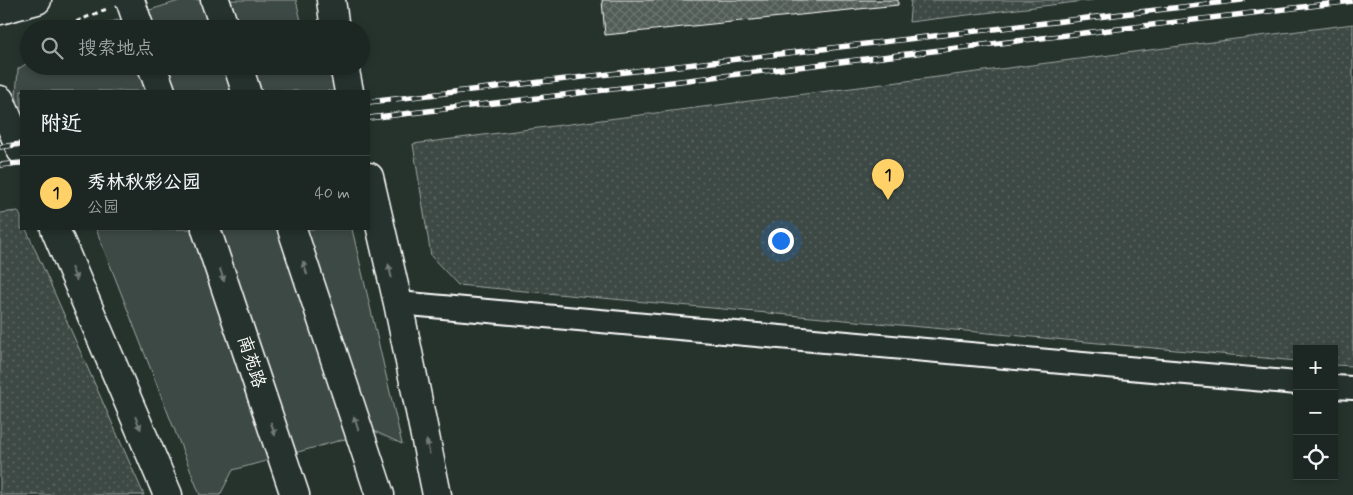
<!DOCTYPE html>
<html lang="zh">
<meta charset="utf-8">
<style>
:root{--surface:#1c2622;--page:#252e2a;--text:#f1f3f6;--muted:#a0a5a5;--line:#3a4340;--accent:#ffd166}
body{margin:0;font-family:Mynerve,"LXGW WenKai TC",sans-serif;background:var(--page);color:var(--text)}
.controls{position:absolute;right:15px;bottom:15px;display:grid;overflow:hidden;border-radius:0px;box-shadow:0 2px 8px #0003}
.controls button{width:45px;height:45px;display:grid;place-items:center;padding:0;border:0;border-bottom:1px solid var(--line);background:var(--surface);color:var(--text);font:25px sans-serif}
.you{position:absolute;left:780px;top:240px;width:18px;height:18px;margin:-12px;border:4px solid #fff;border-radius:50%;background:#1a73e8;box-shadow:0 0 0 8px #1a73e833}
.badge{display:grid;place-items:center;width:32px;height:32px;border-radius:50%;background:var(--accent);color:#111;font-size:16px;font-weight:700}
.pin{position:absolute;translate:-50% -41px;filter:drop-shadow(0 1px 2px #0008)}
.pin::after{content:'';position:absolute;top:26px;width:18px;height:15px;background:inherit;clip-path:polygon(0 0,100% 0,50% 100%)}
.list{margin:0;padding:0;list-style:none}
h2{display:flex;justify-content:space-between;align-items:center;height:65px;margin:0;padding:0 20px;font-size:21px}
h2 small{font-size:16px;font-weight:400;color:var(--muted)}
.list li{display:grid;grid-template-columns:32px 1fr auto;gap:15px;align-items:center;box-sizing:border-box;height:75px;padding:0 20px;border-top:1px solid var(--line)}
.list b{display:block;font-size:19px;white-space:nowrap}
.list p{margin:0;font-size:16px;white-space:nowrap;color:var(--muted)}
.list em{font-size:16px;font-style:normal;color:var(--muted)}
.icon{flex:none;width:28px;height:28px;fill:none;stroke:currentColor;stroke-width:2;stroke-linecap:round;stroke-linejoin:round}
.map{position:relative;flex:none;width:1353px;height:495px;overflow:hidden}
.search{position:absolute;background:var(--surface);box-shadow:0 2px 8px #0003;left:20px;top:20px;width:350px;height:55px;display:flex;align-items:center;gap:12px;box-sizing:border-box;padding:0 18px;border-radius:28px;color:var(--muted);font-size:19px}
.panel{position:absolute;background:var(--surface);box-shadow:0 2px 8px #0003;left:20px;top:90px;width:350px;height:140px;border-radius:0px}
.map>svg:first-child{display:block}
</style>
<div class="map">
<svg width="1353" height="495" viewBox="0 0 1353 495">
<defs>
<pattern id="park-dots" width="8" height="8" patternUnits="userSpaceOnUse" patternTransform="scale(1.25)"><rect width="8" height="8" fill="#3e4944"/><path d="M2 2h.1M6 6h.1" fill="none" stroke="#5b6460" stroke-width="1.8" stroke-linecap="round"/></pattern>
<pattern id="building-cross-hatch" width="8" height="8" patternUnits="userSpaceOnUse" patternTransform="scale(1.25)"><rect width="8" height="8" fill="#515c57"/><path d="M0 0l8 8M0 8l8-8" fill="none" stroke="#6b7470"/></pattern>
</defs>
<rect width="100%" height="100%" fill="#26332d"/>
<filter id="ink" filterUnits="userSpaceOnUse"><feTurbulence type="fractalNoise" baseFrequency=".02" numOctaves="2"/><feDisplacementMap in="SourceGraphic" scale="10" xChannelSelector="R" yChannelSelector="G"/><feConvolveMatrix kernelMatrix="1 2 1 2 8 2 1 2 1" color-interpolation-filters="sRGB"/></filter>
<g filter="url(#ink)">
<!-- green -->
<g fill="#3e4944" stroke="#9ea4a2">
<polygon points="182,0 296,0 303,29 89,29"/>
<polygon points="29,62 29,66 337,66 343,91 21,91 21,112 16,96 18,69"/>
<polygon points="96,229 352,229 402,444 374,431 233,470 220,495 200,495"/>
</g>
<!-- park -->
<g fill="url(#park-dots)" stroke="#9ea4a2">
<polygon points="911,0 1093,0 909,22"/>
<polygon points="1353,24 1353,366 1334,365 1334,349 1297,349 1297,361 458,285 431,256 413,144"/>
<polygon points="18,211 21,217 21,229 26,229 144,495 0,495 0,213"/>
</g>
<!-- building -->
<polygon fill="url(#building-cross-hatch)" stroke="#fff" points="602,0 898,0 898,5 605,35"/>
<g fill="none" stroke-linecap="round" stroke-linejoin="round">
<!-- minor casing -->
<g stroke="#fff" stroke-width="26">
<g id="minor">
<polyline points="398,303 1297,383"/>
<polyline points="1334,387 1353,388"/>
</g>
</g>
<!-- secondary casing -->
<g stroke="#fff" stroke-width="31">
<polyline id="secondary" points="0,10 37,0"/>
</g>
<!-- trunk casing -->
<g stroke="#fff" stroke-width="31">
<g id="trunk">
<polyline points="215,0 225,29"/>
<polyline points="331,0 335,29"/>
<polyline points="152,66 161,91"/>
<polyline points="238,66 246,91"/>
<polyline points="344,66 349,91"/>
<polyline points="0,100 21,150"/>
<polyline points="369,177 398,303 437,495"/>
<polyline points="55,229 168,495"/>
<polyline points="206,229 295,495"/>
<polyline points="292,229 380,495"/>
</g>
</g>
<!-- path -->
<polyline stroke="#fff" stroke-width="3" stroke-dasharray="5 4" stroke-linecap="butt" points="68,25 109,8"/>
<!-- minor -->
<use href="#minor" stroke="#26332d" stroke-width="22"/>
<!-- secondary -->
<use href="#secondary" stroke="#26332d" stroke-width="28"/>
<!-- trunk -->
<use href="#trunk" stroke="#26332d" stroke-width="28"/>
<!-- rail casing -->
<g stroke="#fff" stroke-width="5.5">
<g id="rail">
<polyline points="369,102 1242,0"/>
<polyline points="369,118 1353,1"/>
<polyline points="0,147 21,144"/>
<polyline points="0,165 21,163"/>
</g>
</g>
<!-- rail -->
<use href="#rail" stroke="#26332d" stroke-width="4" stroke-dasharray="11" stroke-linecap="butt"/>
<!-- trunk-bridge casing -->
<g stroke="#fff" stroke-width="31" stroke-linecap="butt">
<polyline id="trunk-bridge" points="130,0 140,29"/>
</g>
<!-- trunk-bridge -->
<use href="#trunk-bridge" stroke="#26332d" stroke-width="28"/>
</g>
<!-- one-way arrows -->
<defs><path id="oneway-solid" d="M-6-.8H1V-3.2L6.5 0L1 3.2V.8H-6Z" transform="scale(1.25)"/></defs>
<g fill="#727a76">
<use href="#oneway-solid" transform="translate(305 268) rotate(-108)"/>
<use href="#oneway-solid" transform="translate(390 271) rotate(-103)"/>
<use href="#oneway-solid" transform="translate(74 274) rotate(67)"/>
<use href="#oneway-solid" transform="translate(222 275) rotate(72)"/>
<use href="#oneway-solid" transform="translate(138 423) rotate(67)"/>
<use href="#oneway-solid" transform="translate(356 423) rotate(-108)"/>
<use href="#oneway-solid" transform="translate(273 429) rotate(72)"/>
<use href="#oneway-solid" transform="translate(428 447) rotate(-102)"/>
</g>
</g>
<g text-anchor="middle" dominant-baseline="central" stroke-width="4" stroke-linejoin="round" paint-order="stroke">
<!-- street labels -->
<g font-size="18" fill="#fff" stroke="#26332d">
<text transform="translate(251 362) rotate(72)">南苑路</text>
</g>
</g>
</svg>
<div class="controls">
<button>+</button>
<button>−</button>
<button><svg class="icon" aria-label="locate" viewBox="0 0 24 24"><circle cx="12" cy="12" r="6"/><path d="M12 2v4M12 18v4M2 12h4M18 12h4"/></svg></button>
</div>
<div class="you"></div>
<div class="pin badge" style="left:888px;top:200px">1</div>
<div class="search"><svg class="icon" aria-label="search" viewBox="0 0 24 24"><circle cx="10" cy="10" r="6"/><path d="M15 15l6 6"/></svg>搜索地点</div>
<section class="panel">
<h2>附近<small></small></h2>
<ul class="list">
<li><span class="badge">1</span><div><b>秀林秋彩公园</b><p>公园</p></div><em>40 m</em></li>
</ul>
</section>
</div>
